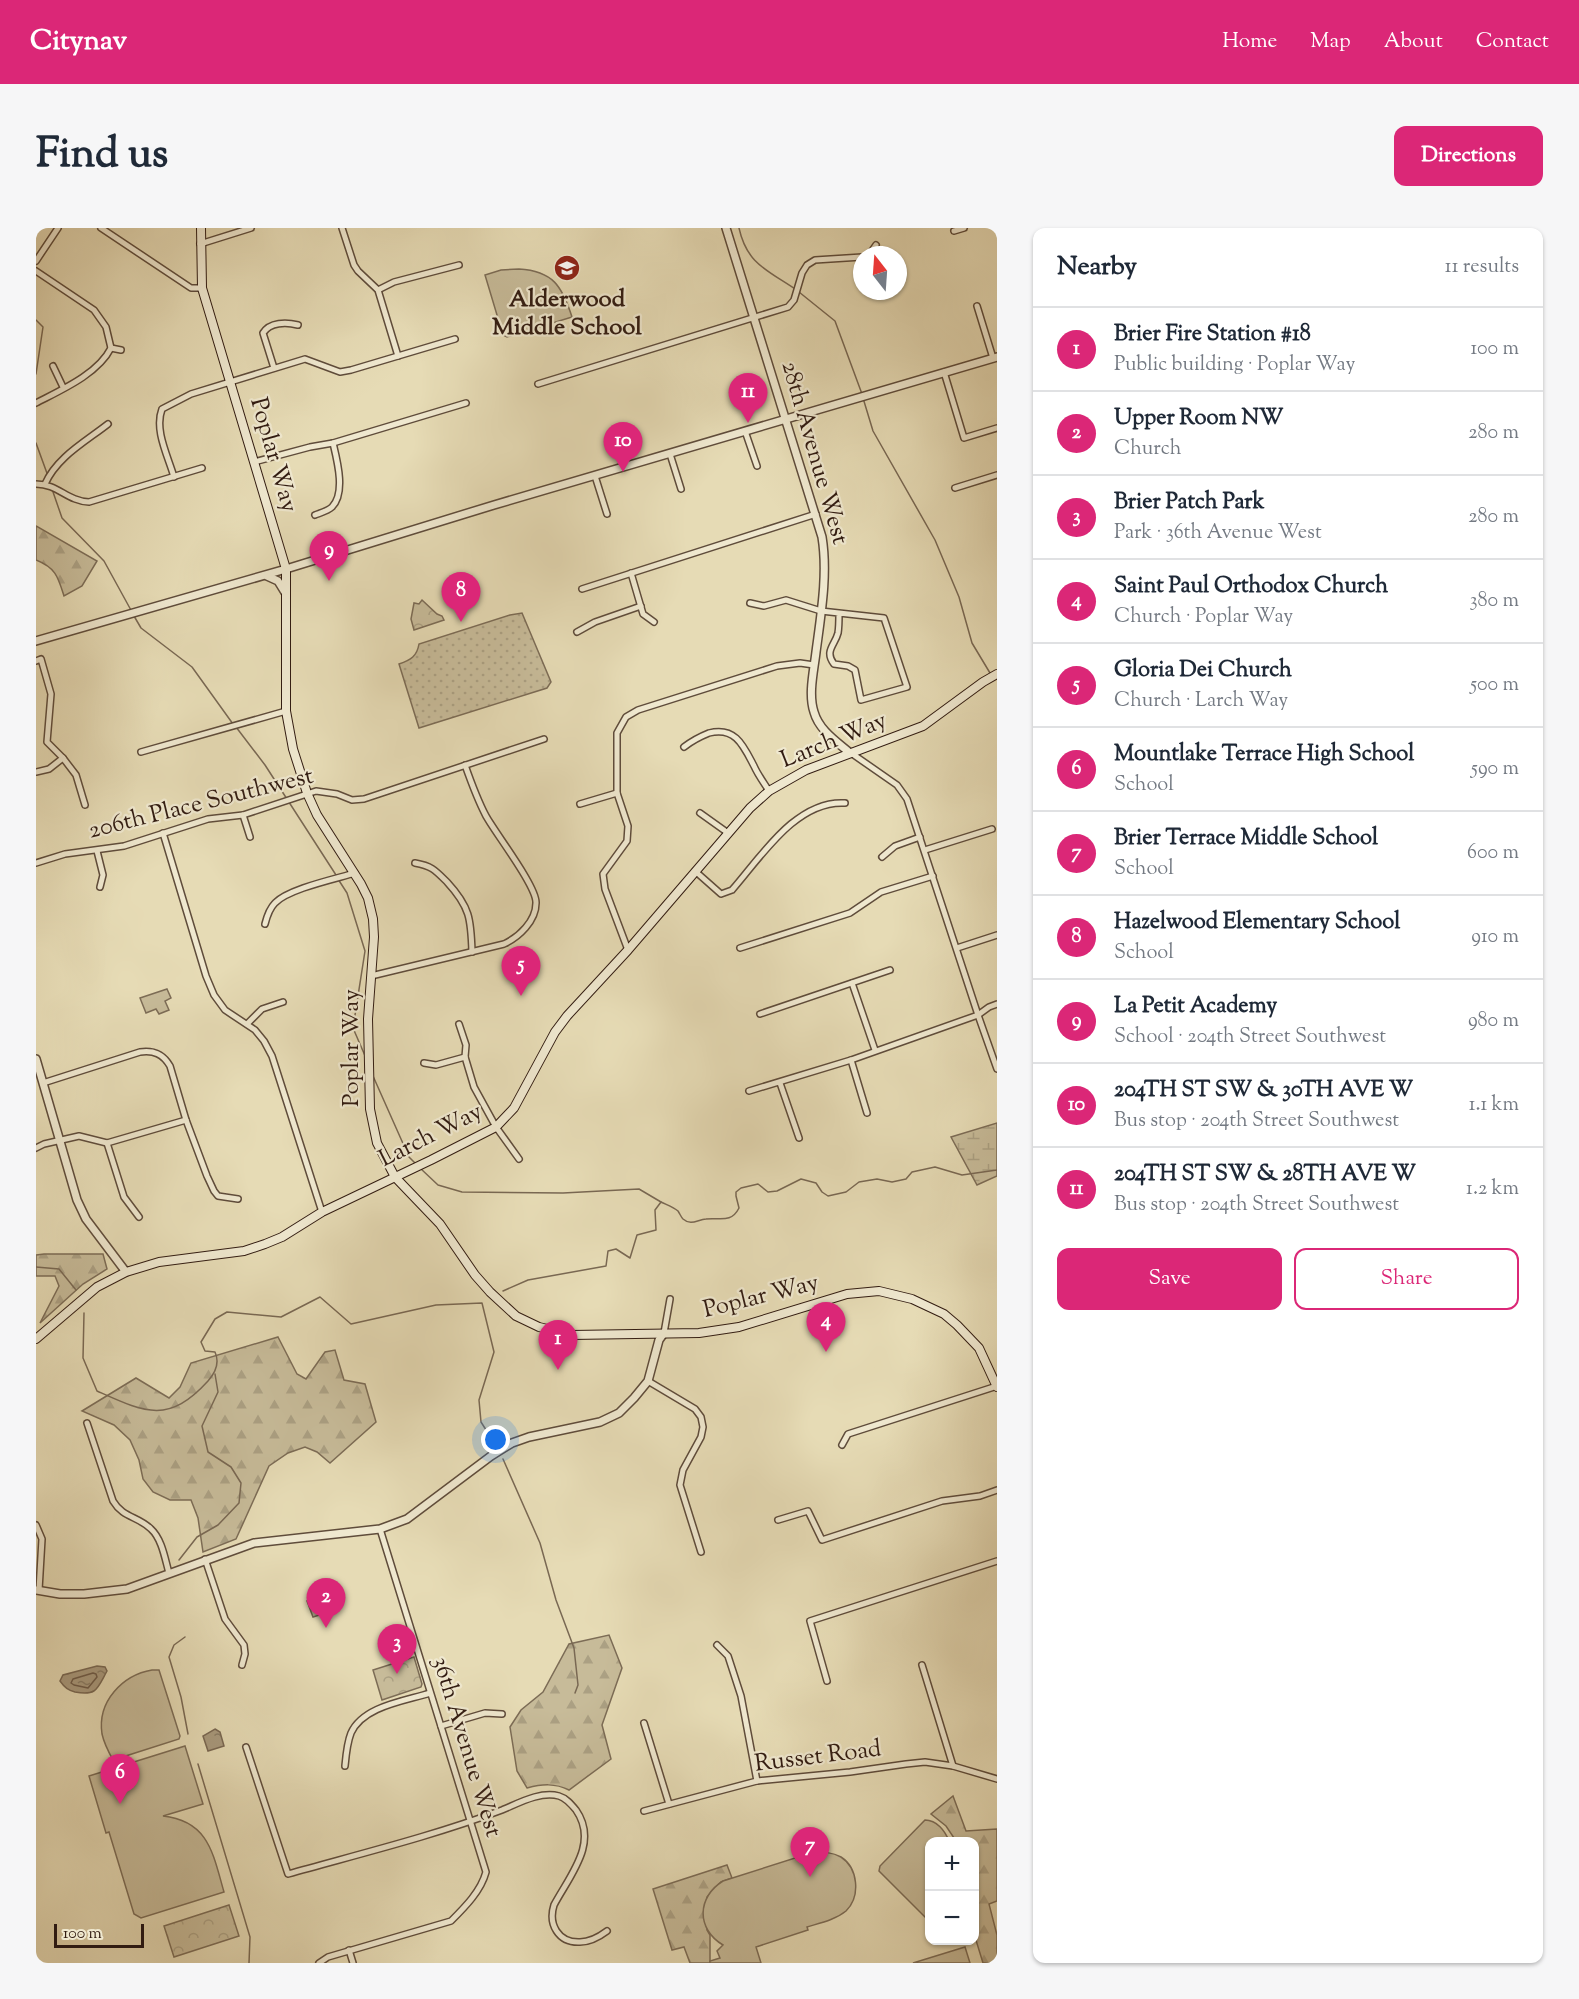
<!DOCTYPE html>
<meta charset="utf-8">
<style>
:root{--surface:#fff;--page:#f6f6f7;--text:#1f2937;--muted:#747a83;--line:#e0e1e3;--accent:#db2777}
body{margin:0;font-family:"Sorts Mill Goudy",serif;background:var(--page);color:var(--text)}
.controls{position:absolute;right:18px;bottom:18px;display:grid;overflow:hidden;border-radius:12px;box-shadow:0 2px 4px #0004}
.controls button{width:54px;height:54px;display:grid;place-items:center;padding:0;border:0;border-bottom:2px solid var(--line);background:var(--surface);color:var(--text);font:30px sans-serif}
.compass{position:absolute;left:817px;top:18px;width:54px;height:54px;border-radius:50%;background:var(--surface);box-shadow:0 2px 4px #0004;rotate:343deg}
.scale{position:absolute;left:18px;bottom:15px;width:90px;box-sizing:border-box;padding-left:6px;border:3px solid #321c12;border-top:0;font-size:16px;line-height:21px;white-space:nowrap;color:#321c12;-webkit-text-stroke:4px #efe8cf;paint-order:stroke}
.you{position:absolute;left:460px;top:1212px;width:21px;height:21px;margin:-15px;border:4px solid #fff;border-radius:50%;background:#1a73e8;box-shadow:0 0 0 9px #1a73e833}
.badge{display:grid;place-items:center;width:39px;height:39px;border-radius:50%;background:var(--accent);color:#fff;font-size:20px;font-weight:700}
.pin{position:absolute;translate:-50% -50px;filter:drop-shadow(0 2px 3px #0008)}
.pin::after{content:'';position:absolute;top:32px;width:21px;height:18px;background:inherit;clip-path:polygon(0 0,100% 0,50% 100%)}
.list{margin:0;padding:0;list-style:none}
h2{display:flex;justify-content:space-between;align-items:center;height:78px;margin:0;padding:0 24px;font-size:26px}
h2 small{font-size:20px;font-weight:400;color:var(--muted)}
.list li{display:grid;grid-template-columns:39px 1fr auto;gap:18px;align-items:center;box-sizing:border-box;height:84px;padding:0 24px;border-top:2px solid var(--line)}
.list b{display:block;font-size:22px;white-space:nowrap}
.list p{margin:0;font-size:20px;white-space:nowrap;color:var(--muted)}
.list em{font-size:20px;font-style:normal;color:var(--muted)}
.actions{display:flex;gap:12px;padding:18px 24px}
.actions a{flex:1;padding:14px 0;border:2px solid var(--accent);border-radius:12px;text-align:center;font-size:21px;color:var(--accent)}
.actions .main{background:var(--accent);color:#fff}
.map{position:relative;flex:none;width:961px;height:1735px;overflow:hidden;border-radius:12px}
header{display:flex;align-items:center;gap:36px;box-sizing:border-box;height:84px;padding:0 30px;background:var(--accent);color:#fff}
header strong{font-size:28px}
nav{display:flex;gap:33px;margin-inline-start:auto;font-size:21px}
.intro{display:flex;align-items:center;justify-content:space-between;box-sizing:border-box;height:144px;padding:0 36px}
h1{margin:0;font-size:42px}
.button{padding:15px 27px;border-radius:12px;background:var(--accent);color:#fff;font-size:21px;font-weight:700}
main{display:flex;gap:36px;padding:0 36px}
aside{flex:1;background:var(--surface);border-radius:12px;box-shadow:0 2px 4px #0004}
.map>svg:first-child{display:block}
</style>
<header>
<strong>Citynav</strong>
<nav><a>Home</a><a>Map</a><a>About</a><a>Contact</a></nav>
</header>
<div class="intro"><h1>Find us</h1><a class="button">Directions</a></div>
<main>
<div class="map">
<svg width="961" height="1735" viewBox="0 0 961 1735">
<defs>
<pattern id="grass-dots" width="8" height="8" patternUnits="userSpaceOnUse" patternTransform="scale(1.5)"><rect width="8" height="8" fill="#c7bb99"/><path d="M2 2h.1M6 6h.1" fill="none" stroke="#aba083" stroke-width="1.8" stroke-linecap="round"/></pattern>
<pattern id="forest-firs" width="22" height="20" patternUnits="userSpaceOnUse" patternTransform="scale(1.5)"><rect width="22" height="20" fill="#c7bb99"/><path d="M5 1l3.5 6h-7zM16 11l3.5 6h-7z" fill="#aba083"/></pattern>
<pattern id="wetland-marsh" width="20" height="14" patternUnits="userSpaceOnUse" patternTransform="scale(1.5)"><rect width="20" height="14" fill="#c7bb99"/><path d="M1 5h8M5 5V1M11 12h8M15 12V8" fill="none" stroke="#aba083"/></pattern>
<pattern id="park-crowns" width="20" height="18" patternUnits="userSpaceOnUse" patternTransform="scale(1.5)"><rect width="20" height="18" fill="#c7bb99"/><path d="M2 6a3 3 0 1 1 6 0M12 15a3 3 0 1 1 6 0" fill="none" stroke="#aba083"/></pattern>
<pattern id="water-ripples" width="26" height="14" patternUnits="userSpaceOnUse" patternTransform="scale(1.5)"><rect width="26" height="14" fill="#a99a7e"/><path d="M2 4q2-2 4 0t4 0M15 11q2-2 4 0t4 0" fill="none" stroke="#8a7d66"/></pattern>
</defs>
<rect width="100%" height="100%" fill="#e6dbb5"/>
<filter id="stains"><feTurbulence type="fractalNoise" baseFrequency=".00333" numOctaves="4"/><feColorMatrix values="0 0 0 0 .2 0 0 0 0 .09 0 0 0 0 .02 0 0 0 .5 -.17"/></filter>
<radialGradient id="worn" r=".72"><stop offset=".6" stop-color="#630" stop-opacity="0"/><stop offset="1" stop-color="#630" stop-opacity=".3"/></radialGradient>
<!-- grass -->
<path fill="url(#grass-dots)" stroke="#7c6c56" stroke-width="1.5" d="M 486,385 L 515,454 L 511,460 L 383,500 L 363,436 C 375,432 381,428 383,416 L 474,387 Z"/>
<!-- forest -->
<g fill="url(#forest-firs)" stroke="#7c6c56" stroke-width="1.5">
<path d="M 0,298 L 61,333 L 46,358 L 28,368 C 22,349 20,340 0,332 Z"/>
<polygon points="8,1026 67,1026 71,1041 47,1056 4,1095 23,1058 19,1048 0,1048 0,1027"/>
<polygon points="242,1109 261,1146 270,1151 289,1124 299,1122 308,1152 329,1156 340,1194 294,1235 281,1224 269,1219 252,1225 233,1238 200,1311 167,1324 162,1290 155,1272 134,1272 117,1264 107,1251 103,1232 94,1212 78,1197 46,1183 100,1150 133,1170 144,1159 155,1135"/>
<path d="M 573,1407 L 586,1440 L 566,1497 L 575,1531 L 533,1562 C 519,1555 506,1556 491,1560 L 481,1543 L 474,1499 L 485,1482 L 507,1464 L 533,1416 Z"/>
<polygon points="917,1568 930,1603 961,1601 961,1673 953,1676 961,1707 961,1735 947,1735 939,1709 939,1614 920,1613 910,1598 895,1586"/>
<polygon points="691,1637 696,1650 685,1654 671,1669 671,1702 674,1707 674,1735 654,1735 648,1719 636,1722 617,1661"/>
</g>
<!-- wetland -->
<polygon fill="url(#wetland-marsh)" stroke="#7c6c56" stroke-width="1.5" points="961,895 961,948 941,957 915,909"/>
<!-- park -->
<g fill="url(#park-crowns)" stroke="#7c6c56" stroke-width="1.5">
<polygon points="386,372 401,386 406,388 408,392 378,402 375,391 378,375 383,376"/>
<polygon points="296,1364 302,1381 277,1389 271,1373"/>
<polygon points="378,1429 386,1456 385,1459 346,1472 337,1442"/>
<polygon points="193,1677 203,1708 138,1729 128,1698"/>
</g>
<!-- garden -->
<g fill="#c7bb99" stroke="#7c6c56" stroke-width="1.5">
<path d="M 483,41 C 517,43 526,58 536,89 L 471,109 L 467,107 L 449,47 L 465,42 Z"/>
<polygon points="131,761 135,770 129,773 133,782 123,786 120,781 110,785 104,770"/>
<path d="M 116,1442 L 123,1442 L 144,1508 L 143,1511 L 77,1532 C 72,1523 68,1515 66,1506 C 61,1473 87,1447 116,1442 Z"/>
<path d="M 149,1518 L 167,1576 L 127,1588 C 173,1593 177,1626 188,1664 L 105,1690 L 98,1686 L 73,1604 L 70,1605 L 53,1548 Z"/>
<path d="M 889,1592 C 901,1592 909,1603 913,1613 L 894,1614 L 893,1685 L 889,1689 L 843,1643 L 844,1638 Z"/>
<path d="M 778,1624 C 787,1624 796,1624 805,1629 C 822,1640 825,1668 810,1683 C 799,1692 784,1695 771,1699 L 772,1702 L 720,1719 L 725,1735 L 674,1735 L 674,1733 L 684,1730 L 681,1723 L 687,1717 C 660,1701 661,1669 687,1653 Z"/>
<polygon points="929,1719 934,1735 877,1735"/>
</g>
<!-- water -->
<g fill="url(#water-ripples)" stroke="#796853" stroke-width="1.5">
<path d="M 61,1438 L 69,1439 L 71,1443 C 61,1461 61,1468 39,1464 C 32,1462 29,1460 24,1453 L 27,1447 Z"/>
<polygon points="179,1501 184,1504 188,1518 172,1523 167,1508"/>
</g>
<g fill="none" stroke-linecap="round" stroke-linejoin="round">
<!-- shore -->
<polygon stroke="#6e5b48" stroke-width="1.5" points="57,1445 60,1446 61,1449 52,1460 38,1457 35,1455 37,1451"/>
<!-- stream -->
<g stroke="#796853" stroke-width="1.5">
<path d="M 703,0 C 711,36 731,42 759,61"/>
<polyline points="763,64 799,93 826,166"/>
<polyline points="0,92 7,99 0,146"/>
<polyline points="827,170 837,203 899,312 923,369 936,415 954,445"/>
<polyline points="0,215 12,248"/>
<polyline points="16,261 26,290 68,333 96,384"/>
<polyline points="98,388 105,400 156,439 197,496"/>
<polyline points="200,499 229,537 300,647"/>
<polyline points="302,651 311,665 329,723 317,800 330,830"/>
<polyline points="337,848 373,929 379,935"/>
<polyline points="384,940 402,957 426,964 527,965 603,961 625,974"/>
<polyline points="0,1039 23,1041 40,1062"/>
<path d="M 467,1063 L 492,1052 L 570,1038 L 572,1023 L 580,1021 L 594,1030 L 601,1007 L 620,1002 L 619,982 L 625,974 C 631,977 637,979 642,983 C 644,986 645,989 647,991 C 655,998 661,992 670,991 C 683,989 695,996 703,980 L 700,968 L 700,964 L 705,960 L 722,956 L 732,964 L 741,963 L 765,951 L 780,955 L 786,964 L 792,968 L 810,964 L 823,954 L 841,951 L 856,954 L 870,951 L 876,944 L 899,939 L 926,947 L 961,942"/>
<path d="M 48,1085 L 47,1130 L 61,1163 C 108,1184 132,1197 172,1153 C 180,1144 184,1135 179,1124 L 169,1123 L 165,1114 L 179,1091 L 191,1084 L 245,1089 L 284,1069 L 315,1096 L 400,1077 L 446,1075 L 458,1124 L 443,1172 L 445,1194 L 459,1216"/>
<polyline points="467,1231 504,1315 520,1372 538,1420 542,1457 539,1465"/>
<polyline points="143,1332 161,1309 182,1297 203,1275 205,1255 195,1239 172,1224 166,1198 182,1164 179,1146"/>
<polyline points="149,1409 138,1417 133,1429 145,1469 152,1506"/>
<polyline points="162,1536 214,1709 213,1735"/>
</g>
<!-- minor casing -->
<g stroke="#5f4c3b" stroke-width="8">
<g id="minor">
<polyline points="65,0 155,60 166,60"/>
<polyline points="306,0 318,37 322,43 342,62 362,128"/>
<polyline points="918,3 928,0"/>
<polyline points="164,16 215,0"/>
<polyline points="833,27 840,17"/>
<polyline points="0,33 22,0"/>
<path d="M 0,43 L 58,82 L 70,99 L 75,120 C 62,146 25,162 0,175"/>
<polyline points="342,62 358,54 423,37"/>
<polyline points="941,78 957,130"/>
<polyline points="75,120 85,122"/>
<polyline points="17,138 27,159"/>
<path d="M 238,140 L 227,105 C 234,94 250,94 262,97"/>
<polyline points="908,144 928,210 961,200"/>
<polyline points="502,156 752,79 758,72 766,45 771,37 779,32 826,29"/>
<polyline points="709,203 721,238"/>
<polyline points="634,226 645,261"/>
<polyline points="218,234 274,219 297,215 430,175"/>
<polyline points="559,248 571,286"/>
<path d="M 138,249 C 132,228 118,202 126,181 L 155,166 L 269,131 L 304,144 L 315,142 L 419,111"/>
<path d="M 0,256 C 22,256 31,273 53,274 L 166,240"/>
<path d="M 9,256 C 21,229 49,214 72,196"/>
<polyline points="919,260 961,247"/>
<path d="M 279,287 C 284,285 292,283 296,279 C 310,265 301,232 297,215"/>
<polyline points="595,345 607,386 618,394"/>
<polyline points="546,361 780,286"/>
<path d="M 714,375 L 728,378 L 750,372 L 785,383 L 848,390 L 871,459 L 825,472 L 819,442 L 812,438 L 798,436 C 788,423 799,417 802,405 C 803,399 803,391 803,385"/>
<polyline points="541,404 559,394 605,378"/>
<polyline points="0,433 5,431 15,466 11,514 27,530 40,547 49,577"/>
<path d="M 648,519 C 657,512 663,509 673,505 C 700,498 708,519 718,538 C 722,547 728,555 733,563"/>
<polyline points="105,524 250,483"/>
<polyline points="815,525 861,557 871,571 942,787 961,841"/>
<polyline points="0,544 13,541 27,530"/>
<polyline points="544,576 581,565"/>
<polyline points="664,585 692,605"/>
<polyline points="207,587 214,609"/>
<polyline points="127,605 170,748 178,767 189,782 219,802 228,813 236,828 286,984"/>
<polyline points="889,622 956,601"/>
<polyline points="61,623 67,647 64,659"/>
<polyline points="846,629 859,618 884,609"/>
<polyline points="0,635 29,626 88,618 172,591 207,587 280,563 301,566 316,572 328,571 508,511"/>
<path d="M 379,635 C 396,638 399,642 411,654 C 434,679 435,691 436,724"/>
<path d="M 659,643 L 685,666 L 696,662 C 725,629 760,572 809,575"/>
<path d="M 229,696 C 231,688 233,681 239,675 C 252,661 299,651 319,645"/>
<polyline points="704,720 814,685 845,664 897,648"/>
<polyline points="921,720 961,707"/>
<polyline points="592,722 569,661 567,646 591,613 592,598 581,565 581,505 590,489 602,482 741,438 764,435 778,437"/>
<path d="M 335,748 L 468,716 C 483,709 500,693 500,675 C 501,659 460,606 450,588 C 441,571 435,554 429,537"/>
<polyline points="816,755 839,822"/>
<polyline points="724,786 854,742"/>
<polyline points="211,796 226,781 247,774"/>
<polyline points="423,796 430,817 429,829 438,859 460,899 483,931"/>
<polyline points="815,832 831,885"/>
<polyline points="388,835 400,837 429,829"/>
<path d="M 7,855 L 104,824 C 118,822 127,826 134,838 L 150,892 L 171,948 L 178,963 L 182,968 L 202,971"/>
<polyline points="744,855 763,910"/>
<polyline points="713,863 815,832 942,787 953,779 961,776"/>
<polyline points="71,915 88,969 103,989"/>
<polyline points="0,920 8,916 43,908 71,915 150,892"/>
<polyline points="628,1105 634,1071"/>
<polyline points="612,1153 659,1181 665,1189 667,1199 665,1209 647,1242 644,1257 665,1324"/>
<path d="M 51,1195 L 77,1273 C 87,1290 102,1288 115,1301 C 126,1311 129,1331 133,1345"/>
<polyline points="806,1217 812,1206 961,1158"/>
<polyline points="742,1292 772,1283 786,1312 906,1273 944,1268 961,1262"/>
<polyline points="0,1297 6,1311 3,1362"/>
<polyline points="169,1331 189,1391 208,1417 209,1426 206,1437"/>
<polyline points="681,1417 692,1428 705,1468 721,1553"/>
<polyline points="886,1437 917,1538"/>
<polyline points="791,1453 774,1393 961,1333"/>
<polyline points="608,1495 633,1576"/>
<polyline points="405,1498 449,1485 466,1486"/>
<path d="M 210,1519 L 252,1646 C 323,1626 397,1608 466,1582 C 483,1575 504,1563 523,1568 C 530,1570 535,1576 540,1582 C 563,1615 534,1647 518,1677 C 512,1696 522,1715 544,1714 C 554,1714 563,1709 571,1703"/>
<path d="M 309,1538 C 310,1527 311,1515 315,1505 C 327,1478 369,1473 394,1465"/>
<polyline points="608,1583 721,1553 814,1544 870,1536 889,1534 917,1538 961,1551"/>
<polyline points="313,1722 317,1735"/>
<path d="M 283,1735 L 292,1729 L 415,1693 C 429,1679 445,1663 450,1644 L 344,1301"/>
</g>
</g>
<!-- tertiary casing -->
<g stroke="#5f4c3b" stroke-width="10">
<g id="tertiary">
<path d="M 690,0 L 786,309 C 792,346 785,386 780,424 C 778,442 772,466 778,484 C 783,502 800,513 814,525"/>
<polyline points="231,348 242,353 250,366"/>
<polyline points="0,413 250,341 458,277 961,129"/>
<polyline points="0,831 41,972 50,991 90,1044"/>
<polyline points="0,1362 24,1366 48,1366 91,1361 218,1315 344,1301 371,1291 455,1228 476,1215 493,1209 564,1194 583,1185 598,1170 612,1153 623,1112 628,1105"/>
</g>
</g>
<!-- secondary casing -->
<g stroke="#321c12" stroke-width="10">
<g id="secondary">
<polyline points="165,0 166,60 250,341 250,483 257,521 271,565 281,587 325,656 332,670 337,691 338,709 332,791 334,881 341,915 359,949 404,996 439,1047 454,1064 480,1088 503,1099 536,1107 663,1105 703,1099 811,1066 843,1063 876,1071 908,1086 921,1097 943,1120 961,1159"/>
<polyline points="0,1111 61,1059 90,1044 123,1034 208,1023 229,1016 246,1009 286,984 395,932 460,899 478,880 519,804 531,788 592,722 714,580 733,563 770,542 887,498 947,454 961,446"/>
</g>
</g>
<!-- minor -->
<use href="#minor" stroke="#efe8cf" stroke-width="5"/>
<!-- tertiary -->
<use href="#tertiary" stroke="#efe8cf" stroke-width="7"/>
<!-- secondary -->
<use href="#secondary" stroke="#efe8cf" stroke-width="8"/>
</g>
<!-- icons -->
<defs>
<g id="school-disc" transform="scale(1.35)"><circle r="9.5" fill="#8f2418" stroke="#efe8cf"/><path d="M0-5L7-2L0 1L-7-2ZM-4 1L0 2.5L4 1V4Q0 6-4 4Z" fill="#fff"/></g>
</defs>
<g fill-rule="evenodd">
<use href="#school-disc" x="531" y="40"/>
</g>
<g text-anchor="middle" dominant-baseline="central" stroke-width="4.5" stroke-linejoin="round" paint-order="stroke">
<!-- poi labels -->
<g font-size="24" font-weight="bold" fill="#321c12" stroke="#efe8cf">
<text x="531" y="72">Alderwood<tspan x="531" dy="28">Middle School</tspan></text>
</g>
<!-- street labels -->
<g font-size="24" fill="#321c12" stroke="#efe8cf">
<text transform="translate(778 225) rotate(74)">28th Avenue West</text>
<text transform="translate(237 227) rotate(74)">Poplar Way</text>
<text transform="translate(798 513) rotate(-22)">Larch Way</text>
<text transform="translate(165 576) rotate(-14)">206th Place Southwest</text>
<text transform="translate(316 820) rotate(-90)">Poplar Way</text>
<text transform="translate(395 908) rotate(-27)">Larch Way</text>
<text transform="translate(725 1069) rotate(-14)">Poplar Way</text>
<text transform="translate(430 1519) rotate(73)">36th Avenue West</text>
<text transform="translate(782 1529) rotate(-7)">Russet Road</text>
</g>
</g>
<rect width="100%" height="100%" filter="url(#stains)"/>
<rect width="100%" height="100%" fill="url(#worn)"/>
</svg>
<div class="controls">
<button>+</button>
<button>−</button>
</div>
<svg class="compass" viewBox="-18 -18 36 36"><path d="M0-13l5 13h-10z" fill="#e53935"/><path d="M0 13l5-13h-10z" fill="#747a83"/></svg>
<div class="scale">100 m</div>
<div class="you"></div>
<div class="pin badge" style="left:522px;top:1142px">1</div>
<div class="pin badge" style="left:290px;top:1400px">2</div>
<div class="pin badge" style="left:361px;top:1446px">3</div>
<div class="pin badge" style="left:790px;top:1124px">4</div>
<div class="pin badge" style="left:485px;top:768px">5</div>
<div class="pin badge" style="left:84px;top:1576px">6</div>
<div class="pin badge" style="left:774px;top:1649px">7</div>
<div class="pin badge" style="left:425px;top:394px">8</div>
<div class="pin badge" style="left:293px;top:353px">9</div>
<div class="pin badge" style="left:587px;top:244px">10</div>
<div class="pin badge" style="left:712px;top:195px">11</div>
</div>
<aside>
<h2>Nearby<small>11 results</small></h2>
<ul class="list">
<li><span class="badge">1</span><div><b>Brier Fire Station #18</b><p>Public building · Poplar Way</p></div><em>100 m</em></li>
<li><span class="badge">2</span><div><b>Upper Room NW</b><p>Church</p></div><em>280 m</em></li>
<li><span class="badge">3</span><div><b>Brier Patch Park</b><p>Park · 36th Avenue West</p></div><em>280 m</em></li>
<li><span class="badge">4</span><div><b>Saint Paul Orthodox Church</b><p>Church · Poplar Way</p></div><em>380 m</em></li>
<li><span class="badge">5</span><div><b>Gloria Dei Church</b><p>Church · Larch Way</p></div><em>500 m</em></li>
<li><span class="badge">6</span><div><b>Mountlake Terrace High School</b><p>School</p></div><em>590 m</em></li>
<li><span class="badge">7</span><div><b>Brier Terrace Middle School</b><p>School</p></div><em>600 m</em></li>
<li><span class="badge">8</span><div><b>Hazelwood Elementary School</b><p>School</p></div><em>910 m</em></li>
<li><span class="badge">9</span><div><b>La Petit Academy</b><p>School · 204th Street Southwest</p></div><em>980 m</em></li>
<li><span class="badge">10</span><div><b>204TH ST SW &amp; 30TH AVE W</b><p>Bus stop · 204th Street Southwest</p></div><em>1.1 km</em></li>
<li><span class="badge">11</span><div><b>204TH ST SW &amp; 28TH AVE W</b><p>Bus stop · 204th Street Southwest</p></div><em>1.2 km</em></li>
</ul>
<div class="actions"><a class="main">Save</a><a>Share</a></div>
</aside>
</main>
